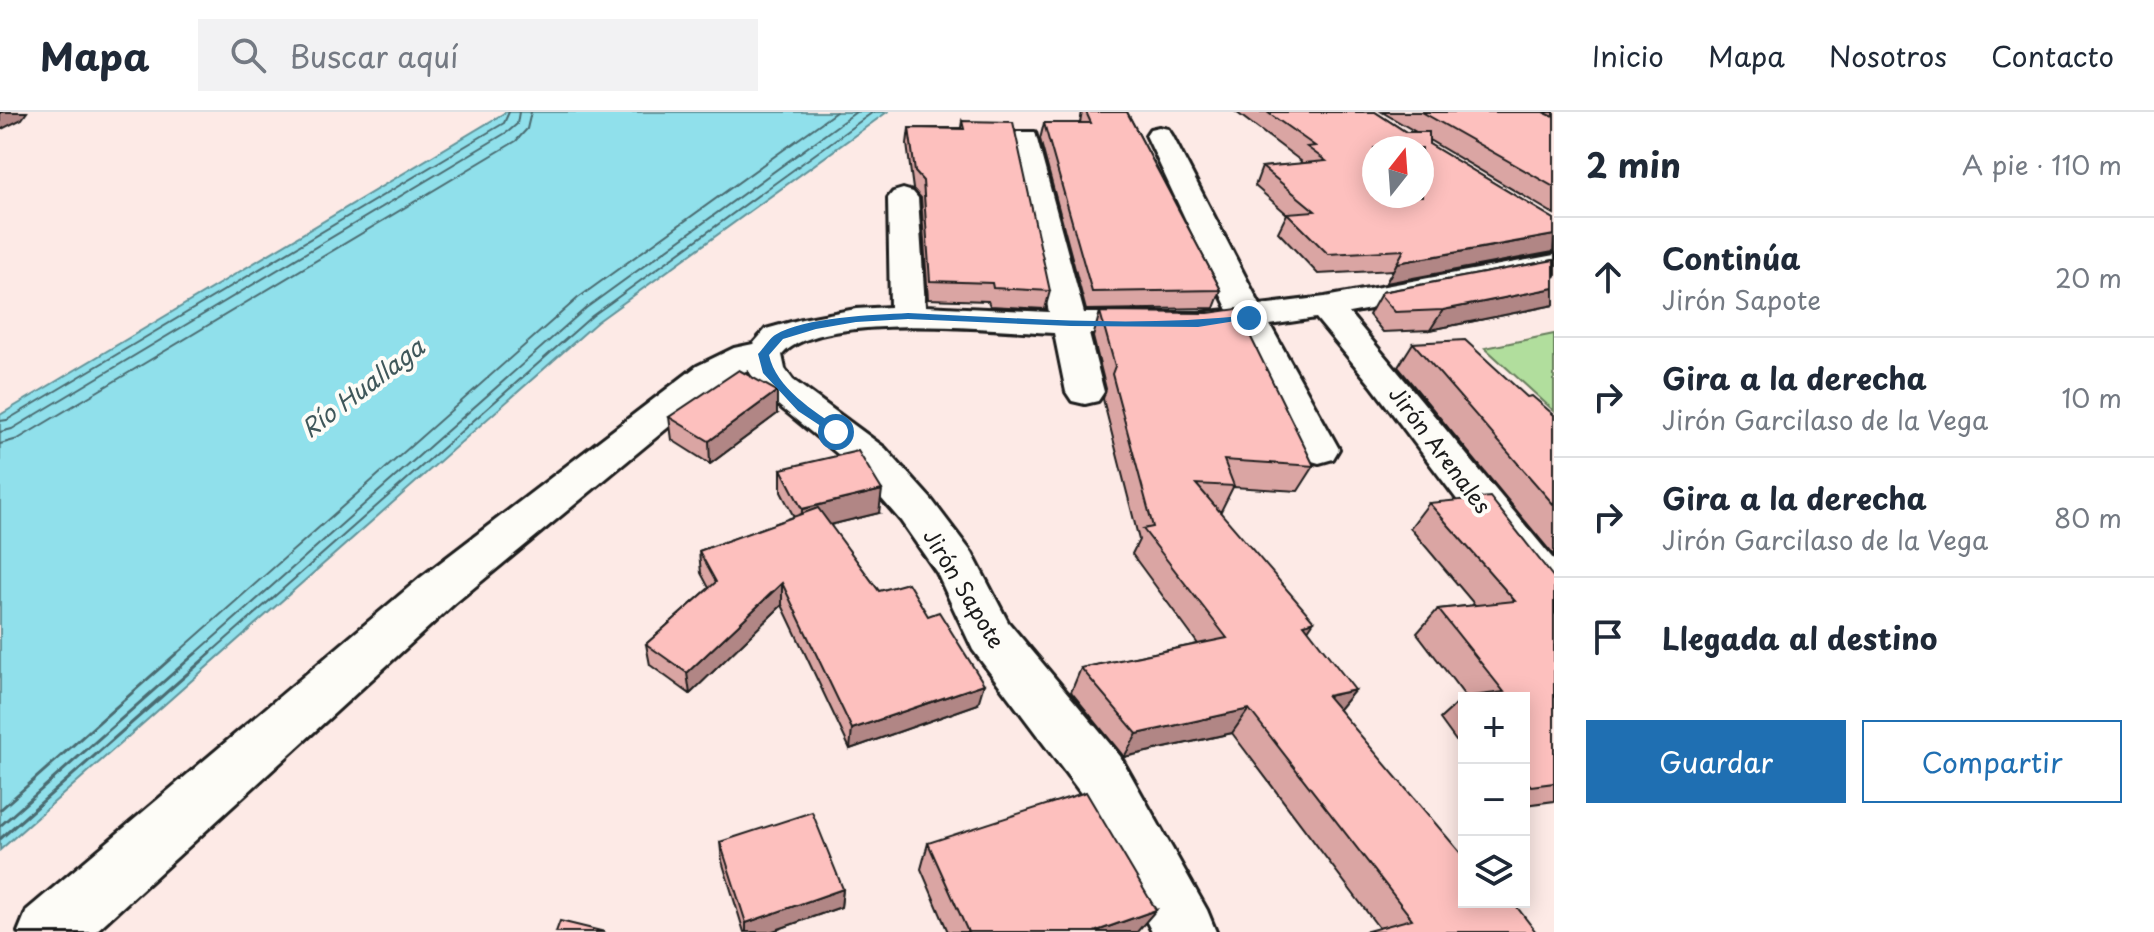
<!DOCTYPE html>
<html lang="es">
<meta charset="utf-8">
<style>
:root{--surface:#fff;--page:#f2f2f3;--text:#1f2937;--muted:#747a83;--line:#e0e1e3;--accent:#1f6fb2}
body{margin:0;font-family:"Playpen Sans",sans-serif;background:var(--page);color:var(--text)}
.controls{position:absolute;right:24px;bottom:24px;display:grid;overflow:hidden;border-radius:0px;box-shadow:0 4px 20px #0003}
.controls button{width:72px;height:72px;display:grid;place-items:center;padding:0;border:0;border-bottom:2px solid var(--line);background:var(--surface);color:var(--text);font:40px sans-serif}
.compass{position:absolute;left:1362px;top:24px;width:72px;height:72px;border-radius:50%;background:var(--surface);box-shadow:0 4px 20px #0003;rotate:17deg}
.stop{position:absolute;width:24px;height:24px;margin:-18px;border:6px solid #1f6fb2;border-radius:50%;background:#fff}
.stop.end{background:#1f6fb2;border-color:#fff;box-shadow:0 2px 8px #0008}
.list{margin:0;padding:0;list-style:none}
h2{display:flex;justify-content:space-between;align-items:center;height:104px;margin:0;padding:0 32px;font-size:34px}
h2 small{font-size:26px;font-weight:400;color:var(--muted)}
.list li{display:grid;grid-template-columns:52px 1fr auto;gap:24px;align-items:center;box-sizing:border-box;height:120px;padding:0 32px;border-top:2px solid var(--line)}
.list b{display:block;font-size:30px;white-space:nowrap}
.list p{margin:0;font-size:26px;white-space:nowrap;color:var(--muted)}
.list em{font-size:26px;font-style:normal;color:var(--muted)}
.actions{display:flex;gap:16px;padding:24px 32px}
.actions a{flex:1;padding:18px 0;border:2px solid var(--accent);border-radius:0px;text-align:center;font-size:28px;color:var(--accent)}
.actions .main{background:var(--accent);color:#fff}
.icon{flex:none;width:44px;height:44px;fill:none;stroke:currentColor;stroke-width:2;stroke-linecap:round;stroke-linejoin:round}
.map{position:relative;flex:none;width:1554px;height:820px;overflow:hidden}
header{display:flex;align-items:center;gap:48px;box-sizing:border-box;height:112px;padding:0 40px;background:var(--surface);border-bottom:2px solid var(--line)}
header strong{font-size:38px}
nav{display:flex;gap:44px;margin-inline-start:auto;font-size:28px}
.search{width:560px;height:72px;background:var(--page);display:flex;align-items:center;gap:20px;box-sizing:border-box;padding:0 28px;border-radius:0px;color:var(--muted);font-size:30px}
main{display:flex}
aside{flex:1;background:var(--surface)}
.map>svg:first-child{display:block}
</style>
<header>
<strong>Mapa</strong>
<div class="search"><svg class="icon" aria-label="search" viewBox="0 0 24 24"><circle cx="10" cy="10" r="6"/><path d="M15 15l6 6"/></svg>Buscar aquí</div>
<nav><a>Inicio</a><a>Mapa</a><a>Nosotros</a><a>Contacto</a></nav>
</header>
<main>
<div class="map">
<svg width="1554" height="820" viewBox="0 0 1554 820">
<rect width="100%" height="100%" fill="#fdeae6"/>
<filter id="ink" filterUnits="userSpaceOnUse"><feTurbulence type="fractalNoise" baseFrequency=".0125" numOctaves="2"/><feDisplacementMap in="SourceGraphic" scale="16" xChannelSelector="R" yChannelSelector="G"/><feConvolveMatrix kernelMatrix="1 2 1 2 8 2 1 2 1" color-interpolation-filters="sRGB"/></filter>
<g filter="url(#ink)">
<!-- green -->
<polygon fill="#b1de9d" stroke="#667d5c" stroke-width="2" points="1554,222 1554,299 1485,236"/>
<!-- water -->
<polygon fill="#90e0eb" stroke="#629298" stroke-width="2" points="506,0 887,0 597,210 0,738 0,303"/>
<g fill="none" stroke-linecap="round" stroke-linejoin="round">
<!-- shore-far1 -->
<g stroke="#4a6a6f" stroke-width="2">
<polyline points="0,309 7,308 504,11 509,0"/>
<polyline points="0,320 12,317 509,19 517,12 519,0"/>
<polyline points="0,332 18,327 516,29 527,17 531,0"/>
<polyline points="175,543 578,186 836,0"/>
<polyline points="194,543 586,196 856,0"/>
<polyline points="208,543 592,204 873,0"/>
</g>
<!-- shore -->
<g stroke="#4a6a6f" stroke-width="3">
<polyline points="0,698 177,541"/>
<polyline points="0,714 196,541"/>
<polyline points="0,727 211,541"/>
</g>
<!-- street casing -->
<g stroke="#1c1c1c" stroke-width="6">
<path id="street" d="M 1159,15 L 1168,17 L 1172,23 L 1260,193 L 1325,185 L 1554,143 L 1554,163 L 1349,201 L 1554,448 L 1554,500 L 1537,494 L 1371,273 L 1316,206 L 1270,213 L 1339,337 L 1333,347 L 1319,351 L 1305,347 L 1299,337 L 1237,217 L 1198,223 L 1089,222 L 1104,280 L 1098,289 L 1085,292 L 1072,289 L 1066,280 L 1054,221 C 996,218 820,199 782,243 L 785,257 L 793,268 L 885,336 L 931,387 L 972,441 L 1008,510 L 1120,644 L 1207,798 L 1216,820 L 1152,820 L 1080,680 L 973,538 L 937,461 L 901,409 L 855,356 L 767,284 L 748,258 L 723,270 L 454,492 L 95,820 L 18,820 L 27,798 L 420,466 L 697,254 L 734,236 L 753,232 L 766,217 L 802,207 L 856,197 L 890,195 L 888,86 L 893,80 L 903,77 L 913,80 L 918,86 L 925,194 L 1049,200 L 1013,26 L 1017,20 L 1035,20 L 1084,201 L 1198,201 L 1228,198 L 1146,23 L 1150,17 Z"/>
</g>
<!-- street -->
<use href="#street" fill="#fdfcf7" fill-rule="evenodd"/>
</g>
<!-- wall -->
<g fill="#daa5a3" stroke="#1c1c1c" stroke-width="2">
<polygon points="1082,0 1127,0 1221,178 1214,196 1086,198 1040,27 1044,11 1080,11"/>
<polygon points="1236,0 1375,0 1406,20 1416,20 1382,0 1554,0 1554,102 1429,28 1429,32 1554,107 1554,140 1386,171 1393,158 1318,162 1278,120 1287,102 1255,74 1262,55 1300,52 1301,49"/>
<polygon points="962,9 1050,179 1045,197 990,194 988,189 928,187 921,86 913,77 907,32 909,16 961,16"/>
<polygon points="1554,148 1554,193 1430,218 1383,220 1369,203 1382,180"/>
<polygon points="1100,200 1314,354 1298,379 1233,375 1221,399 1219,399 1308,518 1339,598 1464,790 1513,790 1379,816 1232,621 1124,645 1071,580 1081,556 1198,532 1132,442 1139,428 1103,287 1106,277 1093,225"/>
<polygon points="1413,231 1527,285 1554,303 1554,444 1398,255"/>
<polygon points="777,302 710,352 672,328 669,305"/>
<polygon points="781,357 879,401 830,413 879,479 978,592 850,637 782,493 690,582 650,553 646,532 709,476 701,461 699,439 794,405 781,380"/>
<polygon points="1429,391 1554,466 1554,689 1524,693 1524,586 1464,586 1464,640 1440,607 1464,585 1465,584 1417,521 1438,497 1475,493 1410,416"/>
<polygon points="720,730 843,777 841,795 770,820 744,820 722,749"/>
<polygon points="928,731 1137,820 948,820 921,757"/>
</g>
<!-- shaded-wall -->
<g fill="#b18685" stroke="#1c1c1c" stroke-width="2">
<polygon points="0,0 27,0 22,7 0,18"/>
<polygon points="1554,123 1553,140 1386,171 1397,151"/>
<polygon points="1554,176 1554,193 1430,218 1443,198"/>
<polygon points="777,279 777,302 710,352 709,329"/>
<polygon points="882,378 879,401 801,420 802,397"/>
<polygon points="782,471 782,493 690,582 687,561"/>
<polygon points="1314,509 1297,534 1304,512"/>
<polygon points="984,572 978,592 850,637 852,617"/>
<polygon points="1355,578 1335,602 1327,584"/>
<polygon points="1249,597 1232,621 1124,645 1137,622"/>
<polygon points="843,777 841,795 770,820 746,820 746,811"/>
<polygon points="1156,798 1137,820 1094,820"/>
</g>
<!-- building -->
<g fill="#fdc0be" stroke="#1c1c1c" stroke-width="2" fill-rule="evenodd">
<polygon points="1086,0 1127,0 1221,178 1092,180 1044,11 1091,11"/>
<path d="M 1267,0 L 1375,0 L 1406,20 L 1429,20 L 1429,32 L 1554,107 L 1554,123 L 1397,151 L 1404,138 L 1328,142 L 1287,101 L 1315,99 L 1262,55 L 1326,49 L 1307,35 L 1315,34 ZM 1374,36 L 1422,36 L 1422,84 L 1374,84 Z"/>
<polygon points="1422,0 1543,0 1554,5 1554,75"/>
<polygon points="962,9 1013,10 1050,179 993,176 992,171 930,169 923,69 915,60 909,16 964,17"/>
<polygon points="1554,148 1554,176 1443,198 1395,200 1380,183 1382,180"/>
<polygon points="1237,197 1314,354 1224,348 1234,374 1196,372 1314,509 1304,512 1355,578 1327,584 1464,745 1464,790 1513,790 1536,820 1364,820 1412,807 1249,597 1137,622 1081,556 1227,526 1143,417 1153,415 1112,262 1115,254 1100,200 1208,201"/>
<polygon points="1465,228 1527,285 1532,284 1554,303 1554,393 1413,231"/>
<polygon points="739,258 777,279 709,329 669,305"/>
<polygon points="858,339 882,378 802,397 781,357"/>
<polygon points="1490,385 1554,466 1554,671 1531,674 1524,665 1524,586 1465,586 1464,585 1504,580 1438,497 1515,489 1429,391"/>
<polygon points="818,396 879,479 908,471 928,504 939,500 984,572 852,617 782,471 687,561 646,532 716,470 699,439"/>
<polygon points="1086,680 1156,798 1094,820 968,820 928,731"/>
<polygon points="812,700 843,777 746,811 720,730"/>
<polygon points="560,809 605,820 556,820"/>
</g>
</g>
<!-- route -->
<path fill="#1f6fb2" d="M 908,201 C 1021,206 1136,216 1249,203 L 1254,206 L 1198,215 L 1071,214 L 908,207 L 856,210 L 816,217 L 783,227 L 769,243 C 776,276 814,299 840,317 L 842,320 L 836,324 L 798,299 L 763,261 L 758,242 C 763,237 769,227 775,223 C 804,205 874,203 908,201 Z"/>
<g text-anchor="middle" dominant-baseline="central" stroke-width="8" stroke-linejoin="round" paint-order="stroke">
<!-- street labels -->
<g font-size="22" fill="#1c1c1c" stroke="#fdfcf7">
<text transform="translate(1441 337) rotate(53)">Jirón Arenales</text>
<text transform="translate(965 476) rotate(59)">Jirón Sapote</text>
</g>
<!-- water labels -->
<g font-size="24" font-style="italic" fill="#3f575a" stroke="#fdfcf7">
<text transform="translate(362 275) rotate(-37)">Río Huallaga</text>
</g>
</g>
</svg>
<div class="controls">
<button>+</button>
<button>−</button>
<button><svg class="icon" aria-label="layers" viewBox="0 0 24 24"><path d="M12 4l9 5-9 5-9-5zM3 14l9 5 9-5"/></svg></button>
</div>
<svg class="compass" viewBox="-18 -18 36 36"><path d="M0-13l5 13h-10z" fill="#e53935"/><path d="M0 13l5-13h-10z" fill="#747a83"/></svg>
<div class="stop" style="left:836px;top:320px"></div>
<div class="stop end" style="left:1249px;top:206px"></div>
</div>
<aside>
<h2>2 min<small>A pie · 110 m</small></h2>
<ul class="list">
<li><svg class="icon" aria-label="ahead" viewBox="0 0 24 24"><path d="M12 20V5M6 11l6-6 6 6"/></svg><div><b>Continúa</b><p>Jirón Sapote</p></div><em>20 m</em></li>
<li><svg class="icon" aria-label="right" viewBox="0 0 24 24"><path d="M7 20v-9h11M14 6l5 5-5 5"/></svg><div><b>Gira a la derecha</b><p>Jirón Garcilaso de la Vega</p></div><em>10 m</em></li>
<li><svg class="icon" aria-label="right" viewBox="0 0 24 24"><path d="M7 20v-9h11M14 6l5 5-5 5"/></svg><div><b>Gira a la derecha</b><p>Jirón Garcilaso de la Vega</p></div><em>80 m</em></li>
<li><svg class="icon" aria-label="arrive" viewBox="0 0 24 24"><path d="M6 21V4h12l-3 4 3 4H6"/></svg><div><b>Llegada al destino</b></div></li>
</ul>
<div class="actions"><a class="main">Guardar</a><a>Compartir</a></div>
</aside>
</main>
